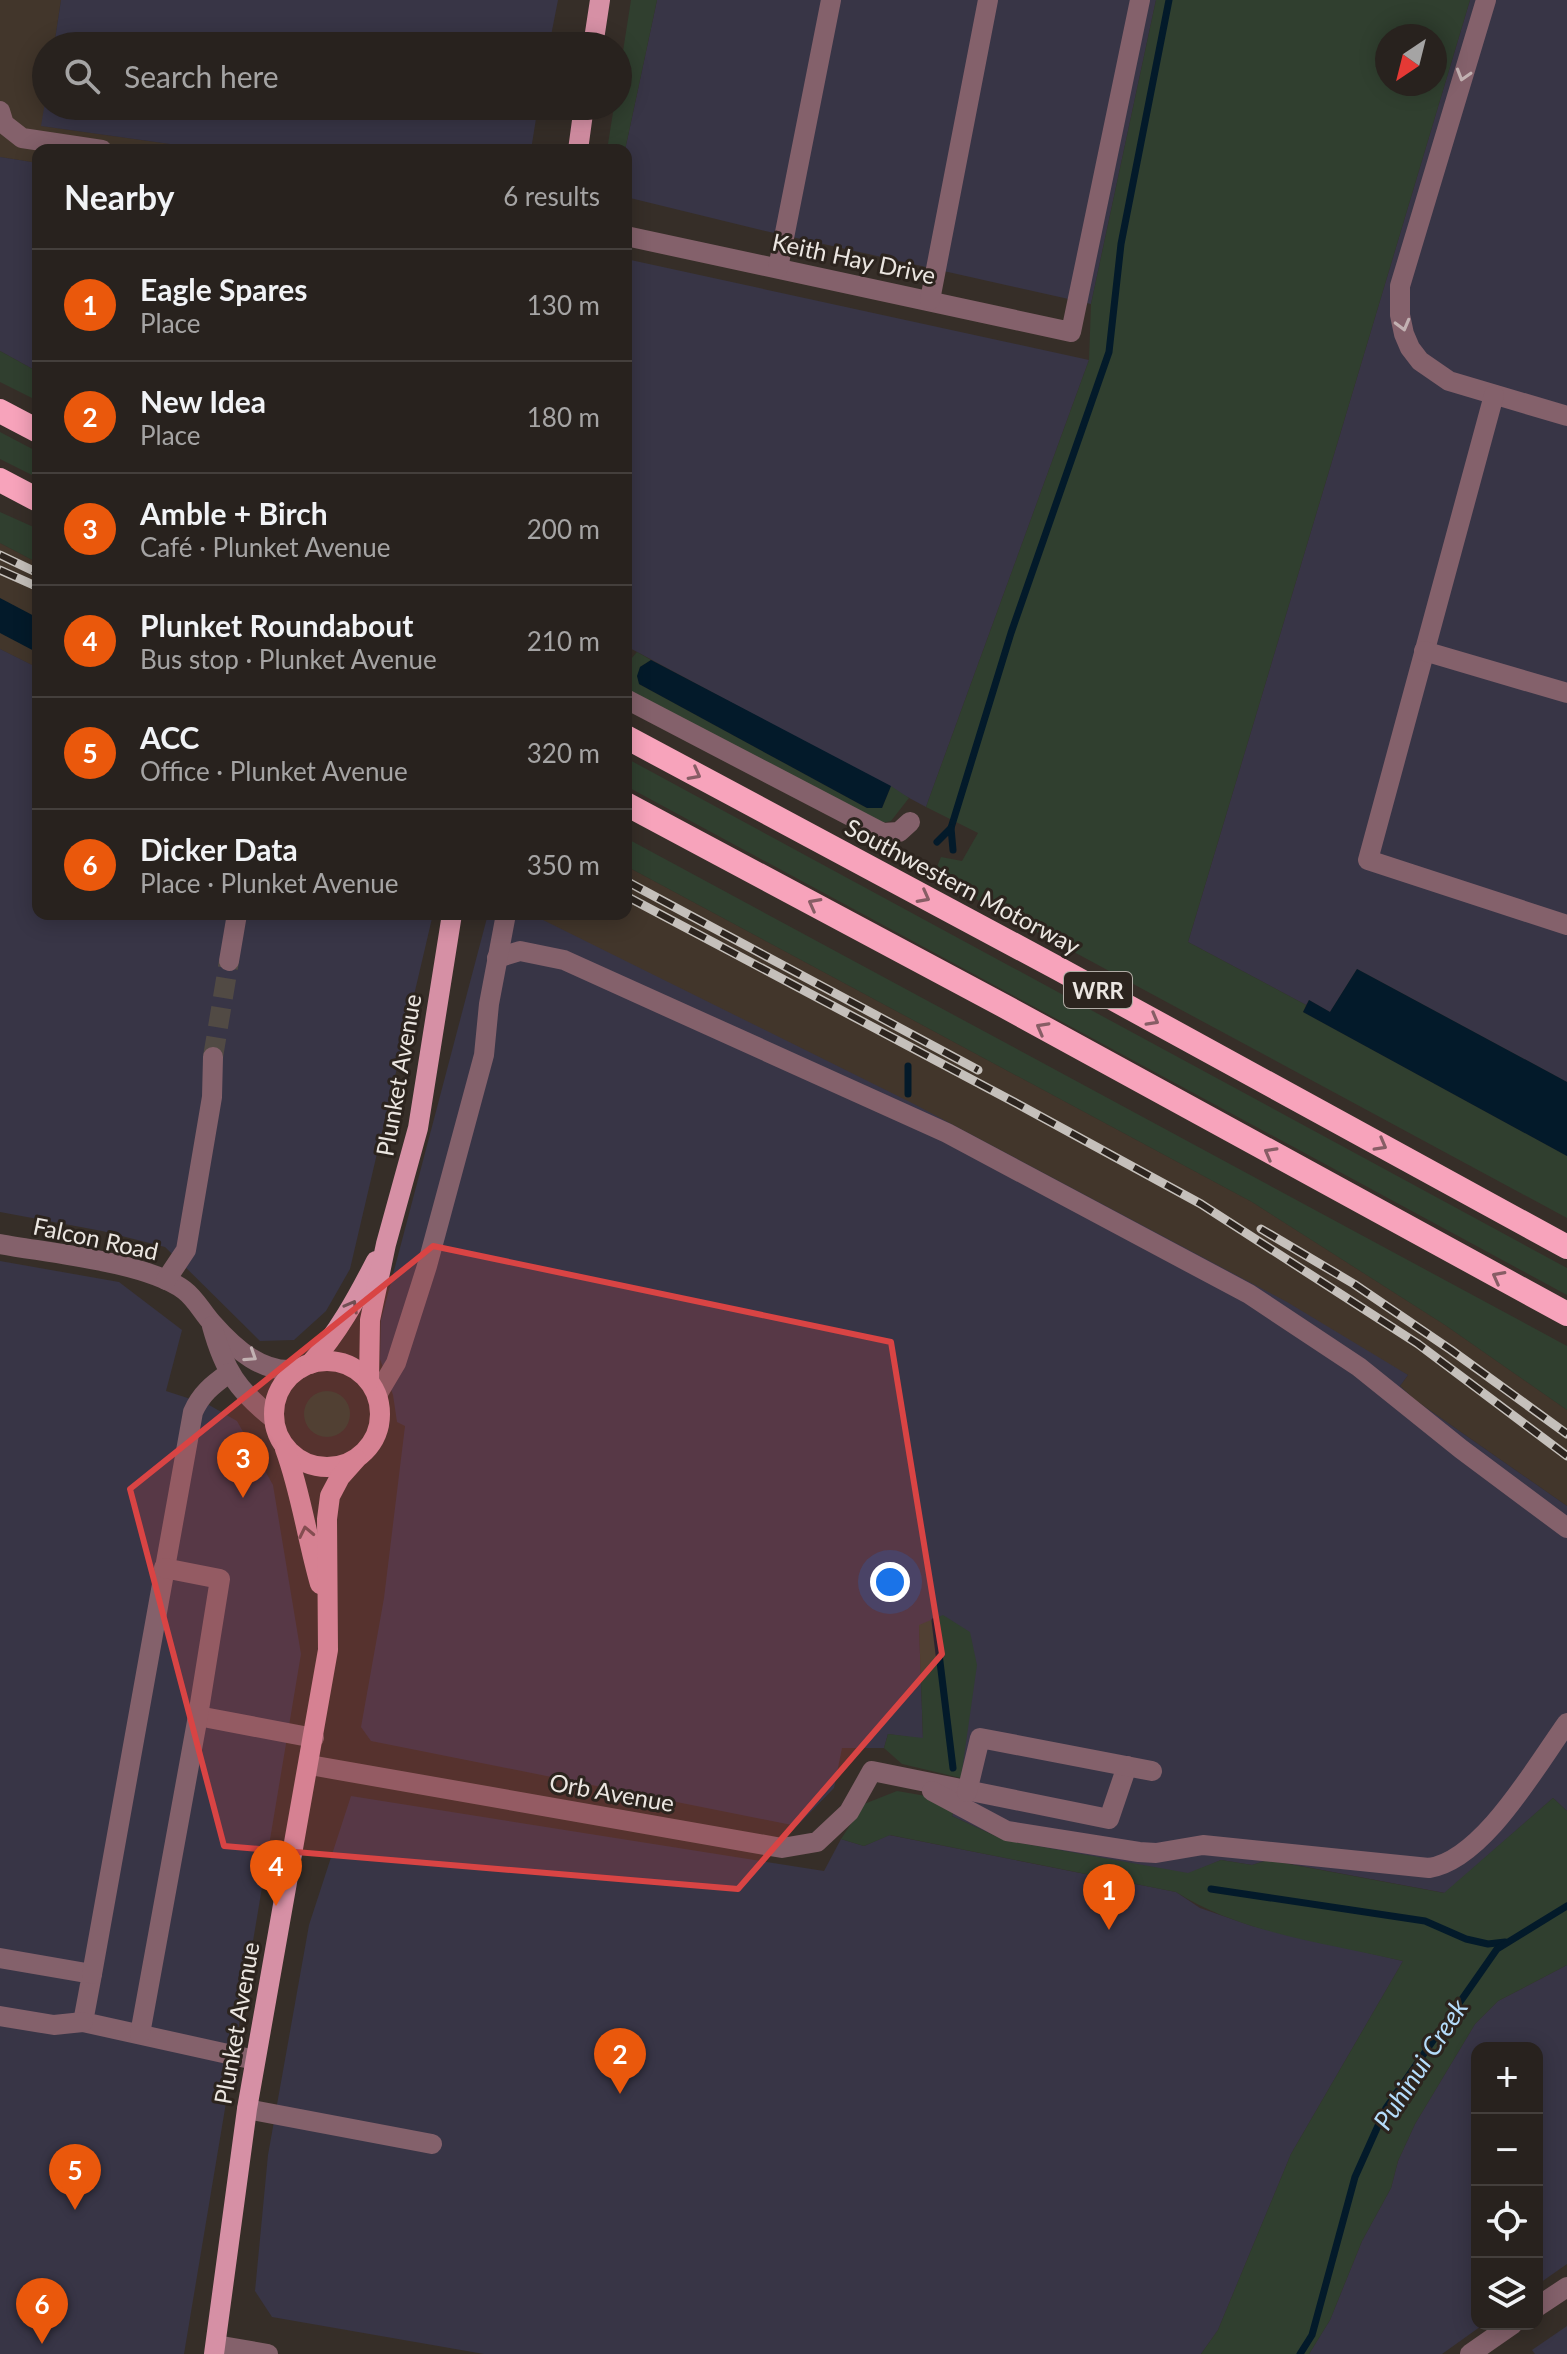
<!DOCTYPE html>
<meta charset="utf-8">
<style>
:root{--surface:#28221e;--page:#302a27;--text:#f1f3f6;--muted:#a5a4a4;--line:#443f3c;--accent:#ea580c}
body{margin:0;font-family:Lato,sans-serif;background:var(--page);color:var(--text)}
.controls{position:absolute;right:24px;bottom:24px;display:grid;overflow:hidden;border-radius:16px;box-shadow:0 4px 20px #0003}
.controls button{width:72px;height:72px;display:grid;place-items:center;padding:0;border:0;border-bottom:2px solid var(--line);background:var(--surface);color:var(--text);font:40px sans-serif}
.compass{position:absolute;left:1375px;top:24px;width:72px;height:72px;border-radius:50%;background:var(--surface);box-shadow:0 4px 20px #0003;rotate:215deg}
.you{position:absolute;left:890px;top:1582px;width:28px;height:28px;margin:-20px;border:6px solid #fff;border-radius:50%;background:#1a73e8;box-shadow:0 0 0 12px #1a73e833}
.badge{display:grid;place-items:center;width:52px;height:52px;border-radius:50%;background:var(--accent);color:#fff;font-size:26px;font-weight:700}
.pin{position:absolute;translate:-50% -66px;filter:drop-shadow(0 2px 4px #0008)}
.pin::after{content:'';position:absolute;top:42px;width:28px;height:24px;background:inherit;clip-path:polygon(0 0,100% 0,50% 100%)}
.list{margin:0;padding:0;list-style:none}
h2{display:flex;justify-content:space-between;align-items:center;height:104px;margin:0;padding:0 32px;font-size:34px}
h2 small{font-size:26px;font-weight:400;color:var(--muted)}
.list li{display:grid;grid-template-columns:52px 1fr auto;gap:24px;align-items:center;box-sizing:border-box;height:112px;padding:0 32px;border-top:2px solid var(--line)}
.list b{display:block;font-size:30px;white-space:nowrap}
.list p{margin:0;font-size:26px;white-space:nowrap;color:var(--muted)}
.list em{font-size:26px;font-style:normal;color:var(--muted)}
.icon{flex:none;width:44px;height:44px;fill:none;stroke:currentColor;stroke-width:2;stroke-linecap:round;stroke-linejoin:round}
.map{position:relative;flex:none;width:1567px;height:2354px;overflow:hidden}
.search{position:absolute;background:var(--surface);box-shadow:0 4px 20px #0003;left:32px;top:32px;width:600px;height:88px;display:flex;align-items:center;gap:20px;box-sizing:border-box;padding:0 28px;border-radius:44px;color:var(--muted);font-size:30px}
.panel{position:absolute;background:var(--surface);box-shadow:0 4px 20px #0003;left:32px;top:144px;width:600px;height:776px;border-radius:16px}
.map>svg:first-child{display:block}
</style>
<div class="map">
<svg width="1567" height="2354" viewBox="0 0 1567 2354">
<rect width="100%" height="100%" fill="#362e28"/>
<!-- built -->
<g fill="#42362b">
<polygon points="0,0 61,0 54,46 46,46 46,96 42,126 213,150 38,150 38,163 0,157"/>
<polygon points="0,543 38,563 38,668 0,649"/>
<polygon points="626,866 1252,1202 1445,1325 1567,1410 1567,1506 1415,1400 1400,1386 1408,1375 531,914 626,914"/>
</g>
<!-- industrial -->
<g fill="#383546">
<polygon points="61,0 558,0 549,46 54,46"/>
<polygon points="657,0 1156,0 1091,304 761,230 626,197 625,150"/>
<polygon points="1470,0 1567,0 1567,1082 1357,969 1330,1012 1309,1000 1306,1005 1188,942"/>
<polygon points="46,96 46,106 538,106 531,150 213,150 41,126"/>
<polygon points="0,157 38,163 38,372 0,351"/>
<polygon points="626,259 1089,360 926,807 626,646"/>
<polygon points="0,649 38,668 38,914 433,914 350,1269 326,1311 294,1340 260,1341 165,1247 102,1231 0,1212"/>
<polygon points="488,914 531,914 912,1103 1287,1302 1408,1375 1400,1386 1415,1400 1567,1506 1567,1811 1553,1798 1445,1893 1268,1860 1252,1865 1221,1860 1188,1874 1004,1840 952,1816 961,1778 919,1626 923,1739 888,1734 884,1748 842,1748 834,1788 797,1826 371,1741 361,1727 384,1598 405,1426 397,1422 393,1395 380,1359 381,1320"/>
<polygon points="0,1261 119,1282 182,1330 166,1391 209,1405 237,1421 273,1485 301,1654 184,2354 0,2354"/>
<polygon points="351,1796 824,1871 841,1839 864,1846 889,1835 1176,1892 1200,1908 1252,1926 1403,1961 1291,2154 1218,2330 1201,2354 484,2354 272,2317 255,2291 268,2155 309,1925"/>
<polygon points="1567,1965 1567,2264 1537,2285 1537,2048 1477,2048 1477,2324 1484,2324 1442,2354 1309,2354 1330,2320 1362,2241 1391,2188 1398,2161 1415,2124 1475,2024 1498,2001"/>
<polygon points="1567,2326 1567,2354 1535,2354 1532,2350"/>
</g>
<!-- green -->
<g fill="#303f2f" fill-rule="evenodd">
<polygon points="631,0 657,0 625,150 607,150 614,106 618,106 618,83"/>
<path d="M 1156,0 L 1470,0 L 1188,942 L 1306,1005 L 1303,1012 L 1567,1156 L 1567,1218 L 933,876 L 941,857 L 962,861 L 978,833 L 926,807 L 1089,360 L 1091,304 ZM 1387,36 L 1435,36 L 1435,84 L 1387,84 Z"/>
<polygon points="0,351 38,372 38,401 0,382"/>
<polygon points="0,432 38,452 38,478 0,459"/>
<polygon points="0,512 38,529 38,563 0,543"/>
<polygon points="637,652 651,660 640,667 639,684 867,808 882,808 891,786 909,798 891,821 877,824 626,692 626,665"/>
<polygon points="626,758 1567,1268 1567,1295 626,786"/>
<polygon points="626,838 1567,1346 1567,1410 1445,1325 1252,1202 626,866"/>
<circle cx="327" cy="1414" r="23"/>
<polygon points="943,1615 970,1632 977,1665 961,1778 902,1764 884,1748 888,1734 923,1738 919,1625"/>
<path d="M 897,1791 L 956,1801 L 952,1816 L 1004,1840 L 1188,1873 L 1221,1860 L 1252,1865 L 1268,1860 L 1444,1893 L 1553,1798 L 1567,1811 L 1567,1965 L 1498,2001 L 1475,2024 L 1415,2124 L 1398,2161 L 1391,2188 L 1362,2241 L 1330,2320 L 1309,2354 L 1201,2354 L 1218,2330 L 1291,2154 L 1403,1961 C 1329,1944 1240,1933 1176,1892 L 890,1835 L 864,1846 L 841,1839 L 864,1804 Z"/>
</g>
<!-- water -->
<g fill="#031a2a">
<polygon points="0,598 38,618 38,653 0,633"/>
<polygon points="651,660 891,786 882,808 867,808 639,684 637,676 640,667"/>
<polygon points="1357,969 1567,1082 1567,1156 1303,1012 1309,1000 1330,1012"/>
</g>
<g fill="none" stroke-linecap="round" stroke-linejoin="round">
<!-- stream -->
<g stroke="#031a2a" stroke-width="7">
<polyline points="951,828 1011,633 1109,352 1121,244 1169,0"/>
<polyline points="937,842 951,828 953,850"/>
<polyline points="908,1094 908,1066"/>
<polyline points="935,1621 953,1768"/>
<polyline points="1211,1889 1425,1921 1466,1939 1488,1944 1505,1942"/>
<polyline points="1300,2354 1312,2335 1355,2177 1386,2108 1497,1949 1567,1906"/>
</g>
<!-- minor-tunnel -->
<polyline stroke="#514a44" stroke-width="20" stroke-dasharray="20 10" stroke-linecap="butt" points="213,1057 229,961"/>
<!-- minor -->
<g stroke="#84616b" stroke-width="20">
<polyline points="1486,0 1400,286 1400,315 1404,334 1410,348 1420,361 1449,381 1567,416"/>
<polyline points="0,111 4,124 22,138 102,150"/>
<polyline points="626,236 1071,332 1140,0"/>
<polyline points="778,268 831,0"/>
<polyline points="930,300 988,0"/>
<polyline points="1494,395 1368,860 1567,925"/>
<polyline points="1424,651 1567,693"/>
<polyline points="626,699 883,833 899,832 910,822"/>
<polyline points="497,958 520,951 564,960 947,1133 1249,1294 1359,1367 1461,1449 1567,1528"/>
<polyline points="229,961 237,914"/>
<path d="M 0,1244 C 48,1253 146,1262 184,1290 C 196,1299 202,1312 212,1323 C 234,1348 264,1376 300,1369"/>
<polyline points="166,1280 186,1250 212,1097 213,1057"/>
<path d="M 212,1326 C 224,1370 238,1391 274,1419"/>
<polyline points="377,1395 396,1363 427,1266 484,1055 489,1004 506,914"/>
<polyline points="198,1716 314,1738"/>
<polyline points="310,1765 782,1848 817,1842 849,1812 872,1771 1109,1819 1127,1766"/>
<path d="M 932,1791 L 1007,1831 L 1139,1852 L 1156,1853 L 1203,1845 L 1429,1868 C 1483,1860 1536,1766 1567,1723"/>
<polyline points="967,1792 980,1738 1152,1771"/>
<polyline points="0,1958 92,1974 83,2022 255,2060"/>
<path d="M 92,1974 L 193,1412 C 201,1394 212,1385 229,1373"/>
<polyline points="0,2016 54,2025 83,2022"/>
<polyline points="140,2034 198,1716 220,1579 164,1568"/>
<polyline points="247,2109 432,2144"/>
<polyline points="1537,2307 1567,2287"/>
<polyline points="216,2345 268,2354"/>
<polyline points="1470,2354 1513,2324"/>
</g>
<!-- major -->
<g stroke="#d690a5" stroke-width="20">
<polyline points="593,46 600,0"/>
<polyline points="578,150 584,106"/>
<circle cx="327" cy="1414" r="53"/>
<path d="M 310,1364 C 338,1333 357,1298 376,1261"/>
<polyline points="369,1381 370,1320 386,1244 418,1128 452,914"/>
<path d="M 285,1449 C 301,1492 307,1539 320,1584"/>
<polyline points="214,2354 247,2109 328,1650 327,1519 330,1496 340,1477 356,1459"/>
</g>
<!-- highway -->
<g stroke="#f7a3bb" stroke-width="24">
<polyline points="0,411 38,431"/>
<polyline points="0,480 38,500"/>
<polyline points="626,737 1059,969 1567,1247"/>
<polyline points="626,804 1004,1006 1567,1314"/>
</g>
<!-- rail casing -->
<g stroke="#c5c0bb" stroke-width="9">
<g id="rail">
<polyline points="0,555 38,573"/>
<polyline points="0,570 38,587"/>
<polyline points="626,881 978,1070"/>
<polyline points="626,896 1014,1102 1201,1204 1418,1344 1567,1456"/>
<polyline points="1261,1229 1354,1284 1451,1350 1567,1434"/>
</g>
</g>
<!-- rail -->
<use href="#rail" stroke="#2c241e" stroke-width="6" stroke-dasharray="18" stroke-linecap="butt"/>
</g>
<!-- one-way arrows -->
<defs><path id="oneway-chevron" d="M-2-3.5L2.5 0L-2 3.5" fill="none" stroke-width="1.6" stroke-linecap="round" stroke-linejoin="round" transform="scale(2)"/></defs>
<g stroke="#c2b1b2">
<use href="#oneway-chevron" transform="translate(1463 75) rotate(107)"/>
<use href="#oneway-chevron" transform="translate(1403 325) rotate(75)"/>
<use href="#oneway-chevron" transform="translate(251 1356) rotate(33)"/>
</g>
<g stroke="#875d65">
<use href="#oneway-chevron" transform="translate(695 774) rotate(28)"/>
<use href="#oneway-chevron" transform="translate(924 897) rotate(28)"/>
<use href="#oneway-chevron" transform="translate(814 904) rotate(-152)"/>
<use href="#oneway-chevron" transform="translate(1153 1020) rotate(29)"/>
<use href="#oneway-chevron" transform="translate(1042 1028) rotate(-151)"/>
<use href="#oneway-chevron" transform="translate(1381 1145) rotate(29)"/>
<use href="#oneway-chevron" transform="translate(1270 1153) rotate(-151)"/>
<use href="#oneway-chevron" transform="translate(1498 1277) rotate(-152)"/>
</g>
<g stroke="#704f54">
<use href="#oneway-chevron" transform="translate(352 1306) rotate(-61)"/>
<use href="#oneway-chevron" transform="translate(306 1532) rotate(-102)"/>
</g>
<!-- marked area -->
<path fill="#d94444" fill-opacity="0.2" stroke="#d94444" stroke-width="6" stroke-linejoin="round" d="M 433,1246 L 891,1342 L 942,1654 L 738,1889 L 224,1846 L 130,1489 Z"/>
<g text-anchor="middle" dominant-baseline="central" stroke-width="6" stroke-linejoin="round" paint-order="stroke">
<!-- shield labels -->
<rect fill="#2c241e" stroke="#b2aca6" stroke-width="2" x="1064" y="972" width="68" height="36" rx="6"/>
<g font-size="22" font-weight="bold" fill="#ebe6e1">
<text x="1098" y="990">WRR</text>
</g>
<!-- street labels -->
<g font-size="24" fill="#ebe6e1" stroke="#2c241e">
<text transform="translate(854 258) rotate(12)">Keith Hay Drive</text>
<text transform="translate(963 886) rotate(28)">Southwestern Motorway</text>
<text transform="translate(398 1075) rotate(-80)">Plunket Avenue</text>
<text transform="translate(96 1238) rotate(12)">Falcon Road</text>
<text transform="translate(612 1792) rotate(10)">Orb Avenue</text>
<text transform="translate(236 2023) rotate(-80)">Plunket Avenue</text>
</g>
<!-- water labels -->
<g font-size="26" font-style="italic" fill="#b5dcfb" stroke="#2c241e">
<text transform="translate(1420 2064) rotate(-57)">Puhinui Creek</text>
</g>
</g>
</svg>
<div class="controls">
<button>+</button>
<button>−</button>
<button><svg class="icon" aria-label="locate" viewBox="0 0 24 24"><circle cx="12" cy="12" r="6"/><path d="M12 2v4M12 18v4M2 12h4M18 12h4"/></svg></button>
<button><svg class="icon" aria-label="layers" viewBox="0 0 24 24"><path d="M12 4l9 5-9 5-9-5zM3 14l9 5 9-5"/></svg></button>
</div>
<svg class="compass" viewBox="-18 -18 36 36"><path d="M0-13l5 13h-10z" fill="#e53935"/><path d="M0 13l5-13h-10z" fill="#a5a4a4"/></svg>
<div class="you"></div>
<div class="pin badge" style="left:1109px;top:1930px">1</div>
<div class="pin badge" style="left:620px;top:2094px">2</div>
<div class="pin badge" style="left:243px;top:1498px">3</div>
<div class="pin badge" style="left:276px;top:1906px">4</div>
<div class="pin badge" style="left:75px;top:2210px">5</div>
<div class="pin badge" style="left:42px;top:2344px">6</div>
<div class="search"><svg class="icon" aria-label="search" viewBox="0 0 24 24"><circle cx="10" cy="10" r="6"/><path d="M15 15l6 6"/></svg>Search here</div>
<section class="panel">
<h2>Nearby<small>6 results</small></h2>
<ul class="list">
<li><span class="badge">1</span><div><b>Eagle Spares</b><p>Place</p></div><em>130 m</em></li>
<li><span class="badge">2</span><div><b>New Idea</b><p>Place</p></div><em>180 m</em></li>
<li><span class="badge">3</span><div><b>Amble + Birch</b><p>Café · Plunket Avenue</p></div><em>200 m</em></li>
<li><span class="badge">4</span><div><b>Plunket Roundabout</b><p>Bus stop · Plunket Avenue</p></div><em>210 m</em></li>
<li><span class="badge">5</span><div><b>ACC</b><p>Office · Plunket Avenue</p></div><em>320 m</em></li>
<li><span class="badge">6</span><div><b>Dicker Data</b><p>Place · Plunket Avenue</p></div><em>350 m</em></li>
</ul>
</section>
</div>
